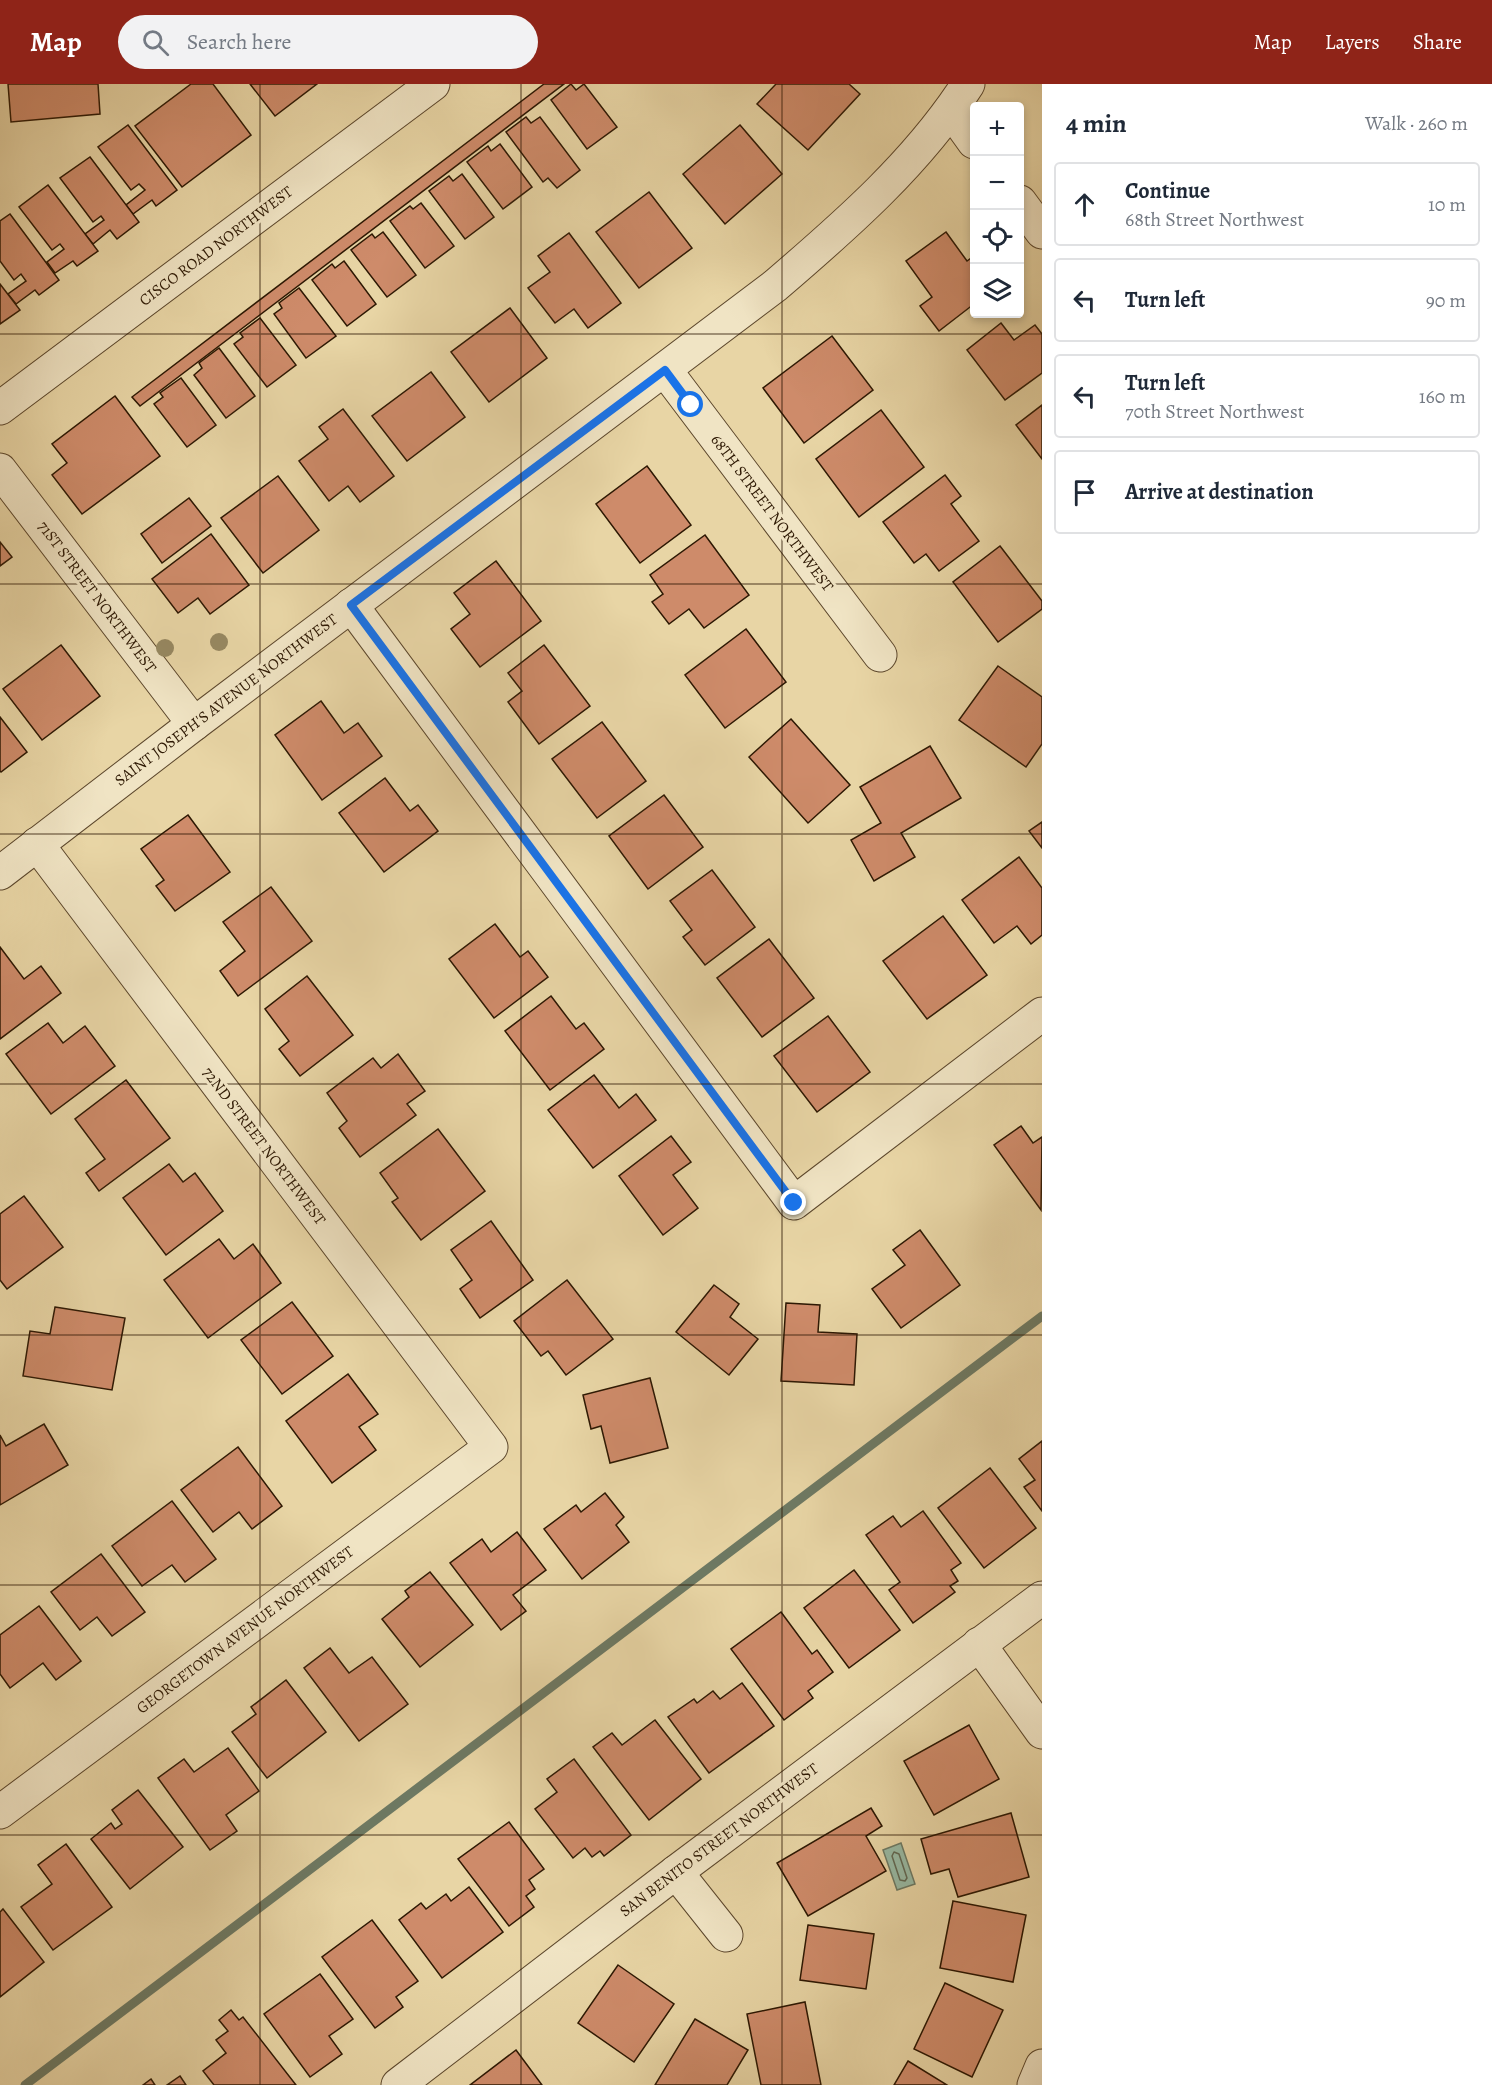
<!DOCTYPE html>
<meta charset="utf-8">
<style>
:root{--surface:#fff;--page:#f2f2f3;--text:#1f2937;--muted:#747a83;--line:#e0e1e3;--accent:#8f2418}
body{margin:0;font-family:Alegreya,serif;background:var(--page);color:var(--text)}
.controls{position:absolute;right:18px;top:18px;display:grid;overflow:hidden;border-radius:6px;box-shadow:0 3px 9px #0003}
.controls button{width:54px;height:54px;display:grid;place-items:center;padding:0;border:0;border-bottom:2px solid var(--line);background:var(--surface);color:var(--text);font:30px sans-serif}
.stop{position:absolute;width:18px;height:18px;margin:-14px;border:4px solid #1a73e8;border-radius:50%;background:#fff}
.stop.end{background:#1a73e8;border-color:#fff;box-shadow:0 2px 6px #0008}
.list{margin:0;padding:0;list-style:none}
h2{display:flex;justify-content:space-between;align-items:center;height:78px;margin:0;padding:0 24px;font-size:26px}
h2 small{font-size:20px;font-weight:400;color:var(--muted)}
.list li{display:grid;grid-template-columns:39px 1fr auto;gap:18px;align-items:center;box-sizing:border-box;height:84px;margin:0 12px 12px;padding:0 12px;border:2px solid var(--line);border-radius:6px}
.list b{display:block;font-size:22px;white-space:nowrap}
.list p{margin:0;font-size:20px;white-space:nowrap;color:var(--muted)}
.list em{font-size:20px;font-style:normal;color:var(--muted)}
.icon{flex:none;width:33px;height:33px;fill:none;stroke:currentColor;stroke-width:2;stroke-linecap:round;stroke-linejoin:round}
.map{position:relative;flex:none;width:1042px;height:2001px;overflow:hidden}
header{display:flex;align-items:center;gap:36px;box-sizing:border-box;height:84px;padding:0 30px;background:var(--accent);color:#fff}
header strong{font-size:28px}
nav{display:flex;gap:33px;margin-inline-start:auto;font-size:21px}
.search{width:420px;height:54px;background:var(--page);display:flex;align-items:center;gap:15px;box-sizing:border-box;padding:0 21px;border-radius:33px;color:var(--muted);font-size:22px}
main{display:flex}
aside{flex:1;background:var(--surface)}
.map>svg:first-child{display:block}
</style>
<header>
<strong>Map</strong>
<div class="search"><svg class="icon" aria-label="search" viewBox="0 0 24 24"><circle cx="10" cy="10" r="6"/><path d="M15 15l6 6"/></svg>Search here</div>
<nav><a>Map</a><a>Layers</a><a>Share</a></nav>
</header>
<main>
<div class="map">
<svg width="1042" height="2001" viewBox="0 0 1042 2001">
<rect width="100%" height="100%" fill="#e8d5a5"/>
<filter id="stains"><feTurbulence type="fractalNoise" baseFrequency=".00333" numOctaves="4"/><feColorMatrix values="0 0 0 0 .2 0 0 0 0 .09 0 0 0 0 .02 0 0 0 .5 -.17"/></filter>
<radialGradient id="worn" r=".72"><stop offset=".6" stop-color="#630" stop-opacity="0"/><stop offset="1" stop-color="#630" stop-opacity=".3"/></radialGradient>
<!-- water -->
<polygon fill="#98b9a3" stroke="#6d7963" stroke-width="1.5" points="901,1759 915,1800 897,1806 883,1766"/>
<g fill="none" stroke-linecap="round" stroke-linejoin="round">
<!-- shore -->
<polygon stroke="#626853" stroke-width="1.5" points="894,1768 899,1770 907,1794 905,1797 900,1796 892,1772"/>
<!-- stream -->
<polyline stroke="#6d7963" stroke-width="9" points="25,2001 1042,1232"/>
</g>
<!-- building -->
<g fill="#ce8b6a" stroke="#2d1803" stroke-width="1.5">
<polygon points="8,0 98,0 100,30 11,38"/>
<polygon points="191,0 213,0 251,51 182,103 135,42"/>
<polygon points="250,0 317,0 275,32"/>
<polygon points="544,0 564,0 140,322 132,313"/>
<polygon points="571,0 576,6 584,0 617,43 587,65 551,16"/>
<polygon points="776,0 849,0 860,10 808,66 757,20"/>
<polygon points="526,33 531,39 540,33 580,86 557,104 548,94 543,98 506,48"/>
<polygon points="128,41 177,106 156,122 152,116 133,130 126,121 145,106 139,100 131,106 98,63"/>
<polygon points="740,41 782,90 725,140 683,90"/>
<polygon points="500,60 532,103 503,125 467,78 488,62 491,67"/>
<polygon points="90,73 139,138 117,155 110,146 93,160 85,150 104,136 101,132 93,138 60,94"/>
<polygon points="462,90 494,133 465,155 429,107 449,92 453,97"/>
<polygon points="48,101 98,167 77,182 73,177 55,189 47,178 64,165 60,160 52,166 19,123"/>
<polygon points="649,108 692,164 639,204 596,148"/>
<polygon points="421,119 454,162 425,184 390,137 410,122 413,125"/>
<polygon points="10,130 59,196 39,211 35,206 16,220 8,210 26,197 21,190 14,196 0,177 0,137"/>
<polygon points="383,148 416,191 387,213 351,166 372,150 375,154"/>
<polygon points="946,148 967,177 974,172 974,220 939,247 920,222 932,213 906,177"/>
<polygon points="569,149 621,219 588,244 574,225 555,239 528,204 550,188 538,172"/>
<polygon points="344,177 376,220 347,242 312,196 332,180 335,184"/>
<polygon points="0,200 20,226 0,240"/>
<polygon points="299,204 336,252 306,274 274,230 282,224 279,219"/>
<polygon points="510,224 547,274 489,318 451,268"/>
<polygon points="260,234 296,281 267,303 234,260 243,253 240,249"/>
<polygon points="1001,239 1014,256 1035,241 1042,250 1042,289 1005,316 967,266"/>
<polygon points="832,252 873,306 804,359 763,304"/>
<polygon points="219,264 255,312 226,334 194,291 202,284 199,279"/>
<polygon points="431,288 465,333 407,377 372,332"/>
<polygon points="181,294 216,341 187,363 154,320 163,313 160,309"/>
<polygon points="115,312 160,372 82,430 52,391 67,379 52,360"/>
<polygon points="1042,321 1042,375 1016,341"/>
<polygon points="343,325 394,392 360,418 348,402 329,417 299,377 328,355 319,343"/>
<polygon points="881,326 924,383 859,433 816,375"/>
<polygon points="647,382 691,441 640,479 596,420"/>
<polygon points="945,391 961,412 951,420 979,457 939,487 926,470 914,479 883,438"/>
<polygon points="278,392 319,446 263,489 221,434"/>
<polygon points="189,414 211,442 162,479 141,450"/>
<polygon points="211,450 249,501 210,530 198,514 178,529 152,495"/>
<polygon points="705,451 749,511 704,544 689,525 669,540 652,518 663,510 650,491"/>
<polygon points="0,458 12,473 0,482"/>
<polygon points="1000,462 1042,517 1042,525 998,558 953,498"/>
<polygon points="496,477 541,537 480,583 451,545 470,530 454,509"/>
<polygon points="746,545 786,598 725,644 685,591"/>
<polygon points="61,561 100,612 42,656 3,605"/>
<polygon points="544,561 590,622 539,660 508,618 522,607 508,589"/>
<polygon points="998,582 1042,613 1042,660 1026,683 959,636"/>
<polygon points="321,617 344,649 358,639 382,672 322,716 275,651"/>
<polygon points="0,633 27,668 1,688 0,687"/>
<polygon points="791,635 850,701 808,739 749,673"/>
<polygon points="602,638 646,697 597,734 552,675"/>
<polygon points="930,662 961,714 901,749 915,773 874,797 851,756 881,739 860,703"/>
<polygon points="385,694 410,727 418,721 438,747 384,788 339,729"/>
<polygon points="664,711 703,763 648,805 609,752"/>
<polygon points="188,731 230,788 175,827 156,802 164,796 141,765"/>
<polygon points="1042,738 1042,764 1029,747"/>
<polygon points="1019,773 1042,804 1042,851 1031,860 1017,842 994,859 962,816"/>
<polygon points="712,786 755,843 705,881 683,853 692,846 670,817"/>
<polygon points="271,803 312,857 238,912 220,887 245,867 223,838"/>
<polygon points="943,832 987,891 927,935 883,877"/>
<polygon points="495,840 520,873 528,867 548,893 494,934 449,875"/>
<polygon points="769,855 814,914 762,953 717,894"/>
<polygon points="0,863 24,895 41,882 61,909 0,955"/>
<polygon points="307,892 353,951 300,992 279,965 289,957 265,925"/>
<polygon points="551,912 576,945 584,939 604,965 550,1006 505,947"/>
<polygon points="828,932 870,988 817,1028 774,972"/>
<polygon points="48,939 63,959 85,942 115,982 51,1030 6,970"/>
<polygon points="398,970 425,1007 407,1020 416,1031 360,1073 339,1044 347,1037 327,1009 373,974 381,984"/>
<polygon points="594,991 619,1024 636,1010 656,1036 593,1084 548,1026"/>
<polygon points="126,996 170,1054 99,1107 86,1089 105,1075 75,1035"/>
<polygon points="1021,1042 1033,1059 1042,1053 1041,1126 994,1061"/>
<polygon points="438,1045 485,1107 421,1156 392,1118 398,1114 380,1089"/>
<polygon points="671,1052 691,1078 673,1091 698,1124 663,1151 619,1092"/>
<polygon points="169,1080 183,1098 195,1089 223,1127 166,1171 123,1114"/>
<polygon points="24,1112 63,1163 7,1205 0,1196 0,1130"/>
<polygon points="491,1137 533,1196 480,1234 460,1205 472,1196 451,1166"/>
<polygon points="920,1146 960,1201 901,1244 872,1205 905,1181 893,1166"/>
<polygon points="219,1155 234,1175 253,1160 281,1199 208,1254 164,1196"/>
<polygon points="567,1196 613,1255 566,1291 548,1267 541,1272 514,1237"/>
<polygon points="714,1201 739,1220 730,1233 758,1255 729,1291 676,1248"/>
<polygon points="292,1218 333,1272 282,1310 241,1256"/>
<polygon points="786,1219 820,1221 818,1248 857,1250 854,1301 781,1297"/>
<polygon points="55,1223 125,1234 112,1306 23,1292 30,1247 50,1250"/>
<polygon points="348,1290 378,1330 359,1343 376,1366 332,1399 286,1337"/>
<polygon points="650,1294 668,1364 610,1379 601,1342 591,1345 583,1311"/>
<polygon points="44,1340 68,1381 0,1421 0,1351 6,1362"/>
<polygon points="1042,1357 1042,1427 1024,1403 1035,1396 1019,1375"/>
<polygon points="238,1363 282,1422 252,1445 239,1428 213,1448 181,1406"/>
<polygon points="990,1384 1036,1444 984,1484 938,1424"/>
<polygon points="605,1409 624,1433 616,1441 629,1458 582,1495 544,1445 576,1421 581,1428"/>
<polygon points="172,1417 216,1475 185,1498 172,1481 142,1502 112,1462"/>
<polygon points="923,1427 961,1479 951,1486 958,1497 950,1502 955,1508 913,1539 889,1506 900,1498 866,1451 893,1432 901,1443"/>
<polygon points="517,1448 546,1486 513,1511 526,1527 501,1546 450,1479 482,1455 491,1468"/>
<polygon points="101,1470 145,1528 112,1552 97,1533 80,1546 51,1508"/>
<polygon points="854,1486 900,1546 849,1584 804,1524"/>
<polygon points="430,1488 473,1541 420,1583 382,1535 409,1513 405,1507"/>
<polygon points="39,1522 81,1577 56,1596 43,1579 10,1604 0,1590 0,1551"/>
<polygon points="781,1528 812,1570 817,1566 833,1588 808,1607 813,1614 784,1636 731,1565"/>
<polygon points="330,1564 349,1589 372,1573 408,1620 359,1657 304,1584"/>
<polygon points="286,1596 326,1648 267,1694 232,1648 256,1630 251,1623"/>
<polygon points="742,1599 774,1642 709,1689 668,1633 694,1615 697,1619 713,1607 720,1615"/>
<polygon points="655,1636 701,1695 649,1736 593,1663 612,1649 622,1661"/>
<polygon points="969,1641 999,1695 934,1731 904,1677"/>
<polygon points="228,1664 259,1707 226,1731 237,1747 210,1766 158,1694 184,1675 194,1688"/>
<polygon points="574,1675 631,1751 604,1772 600,1767 592,1773 585,1764 573,1774 535,1725 557,1708 547,1695"/>
<polygon points="138,1706 183,1763 130,1805 91,1755 111,1739 115,1745 122,1740 112,1726"/>
<polygon points="871,1724 882,1742 866,1752 886,1787 808,1832 777,1779"/>
<polygon points="1011,1729 1029,1793 958,1813 949,1785 931,1790 921,1755"/>
<polygon points="509,1738 544,1785 529,1796 535,1805 526,1812 534,1823 509,1842 458,1775"/>
<polygon points="66,1760 112,1823 53,1866 21,1823 52,1800 38,1781"/>
<polygon points="469,1803 503,1848 442,1894 399,1836 421,1819 426,1825 446,1810 451,1817"/>
<polygon points="953,1817 1026,1831 1013,1898 940,1884"/>
<polygon points="3,1825 44,1878 0,1913 0,1828"/>
<polygon points="372,1836 418,1897 396,1913 403,1923 375,1944 322,1873"/>
<polygon points="808,1841 874,1850 866,1905 800,1896"/>
<polygon points="618,1881 674,1920 634,1978 578,1939"/>
<polygon points="320,1890 353,1935 329,1952 342,1970 310,1993 264,1930"/>
<polygon points="945,1899 1003,1926 972,1993 914,1965"/>
<polygon points="805,1918 821,2001 761,2001 747,1930"/>
<polygon points="231,1926 239,1936 243,1933 296,2001 214,2001 203,1987 226,1969 216,1956 228,1947 219,1936"/>
<polygon points="695,1935 748,1966 727,2001 655,2001"/>
<polygon points="516,1966 542,2001 470,2001"/>
<polygon points="908,1977 947,2001 894,2001"/>
<polygon points="180,1992 186,2001 167,2001"/>
<polygon points="151,1995 155,2001 143,2001"/>
</g>
<g fill="none" stroke-linecap="round" stroke-linejoin="round">
<!-- minor casing -->
<g stroke="#5c472c" stroke-width="35">
<g id="minor">
<polyline points="951,26 974,58"/>
<polyline points="1020,118 1042,148"/>
<polyline points="665,286 880,571"/>
<polyline points="0,324 433,0"/>
<polyline points="0,386 194,640"/>
<polyline points="351,521 794,1119 1042,930"/>
<path d="M 0,789 L 194,640 L 776,201 C 846,141 918,78 968,0"/>
<polyline points="979,1560 1042,1648"/>
<polyline points="0,1728 491,1363 37,760"/>
<polyline points="676,1788 726,1851"/>
<polyline points="398,2001 676,1788 1042,1514"/>
<polyline points="1034,2001 1042,1982"/>
</g>
</g>
<!-- minor -->
<use href="#minor" stroke="#f0e4c4" stroke-width="33"/>
</g>
<!-- trees -->
<g fill="#978962">
<circle cx="219" cy="558" r="9"/>
<circle cx="165" cy="564" r="9"/>
</g>
<g fill="none" stroke-linecap="round" stroke-linejoin="round">
<!-- route -->
<polyline stroke="#1a73e8" stroke-width="8" points="691,321 665,286 351,521 794,1119"/>
</g>
<!-- grid -->
<path fill="none" stroke="#2d1803" stroke-width="1.5" stroke-opacity="0.55" d="M 260,0 L 260,2001M 521,0 L 521,2001M 782,0 L 782,2001M 0,250 L 1042,250M 0,500 L 1042,500M 0,750 L 1042,750M 0,1000 L 1042,1000M 0,1251 L 1042,1251M 0,1501 L 1042,1501M 0,1751 L 1042,1751"/>
<g text-anchor="middle" dominant-baseline="central" stroke-width="6" stroke-linejoin="round" paint-order="stroke">
<!-- street labels -->
<g font-size="16" fill="#2d1803" stroke="#f0e4c4">
<text transform="translate(216 162) rotate(-37)">CISCO ROAD NORTHWEST</text>
<text transform="translate(772 429) rotate(53)">68TH STREET NORTHWEST</text>
<text transform="translate(97 513) rotate(53)">71ST STREET NORTHWEST</text>
<text transform="translate(226 616) rotate(-37)">SAINT JOSEPH'S AVENUE NORTHWEST</text>
<text transform="translate(264 1062) rotate(53)">72ND STREET NORTHWEST</text>
<text transform="translate(245 1546) rotate(-37)">GEORGETOWN AVENUE NORTHWEST</text>
<text transform="translate(719 1756) rotate(-37)">SAN BENITO STREET NORTHWEST</text>
</g>
</g>
<rect width="100%" height="100%" filter="url(#stains)"/>
<rect width="100%" height="100%" fill="url(#worn)"/>
</svg>
<div class="controls">
<button>+</button>
<button>−</button>
<button><svg class="icon" aria-label="locate" viewBox="0 0 24 24"><circle cx="12" cy="12" r="6"/><path d="M12 2v4M12 18v4M2 12h4M18 12h4"/></svg></button>
<button><svg class="icon" aria-label="layers" viewBox="0 0 24 24"><path d="M12 4l9 5-9 5-9-5zM3 14l9 5 9-5"/></svg></button>
</div>
<div class="stop" style="left:691px;top:321px"></div>
<div class="stop end" style="left:794px;top:1119px"></div>
</div>
<aside>
<h2>4 min<small>Walk · 260 m</small></h2>
<ul class="list">
<li><svg class="icon" aria-label="ahead" viewBox="0 0 24 24"><path d="M12 20V5M6 11l6-6 6 6"/></svg><div><b>Continue</b><p>68th Street Northwest</p></div><em>10 m</em></li>
<li><svg class="icon" aria-label="left" viewBox="0 0 24 24"><path d="M17 20v-9H6M10 6l-5 5 5 5"/></svg><div><b>Turn left</b></div><em>90 m</em></li>
<li><svg class="icon" aria-label="left" viewBox="0 0 24 24"><path d="M17 20v-9H6M10 6l-5 5 5 5"/></svg><div><b>Turn left</b><p>70th Street Northwest</p></div><em>160 m</em></li>
<li><svg class="icon" aria-label="arrive" viewBox="0 0 24 24"><path d="M6 21V4h12l-3 4 3 4H6"/></svg><div><b>Arrive at destination</b></div></li>
</ul>
</aside>
</main>
